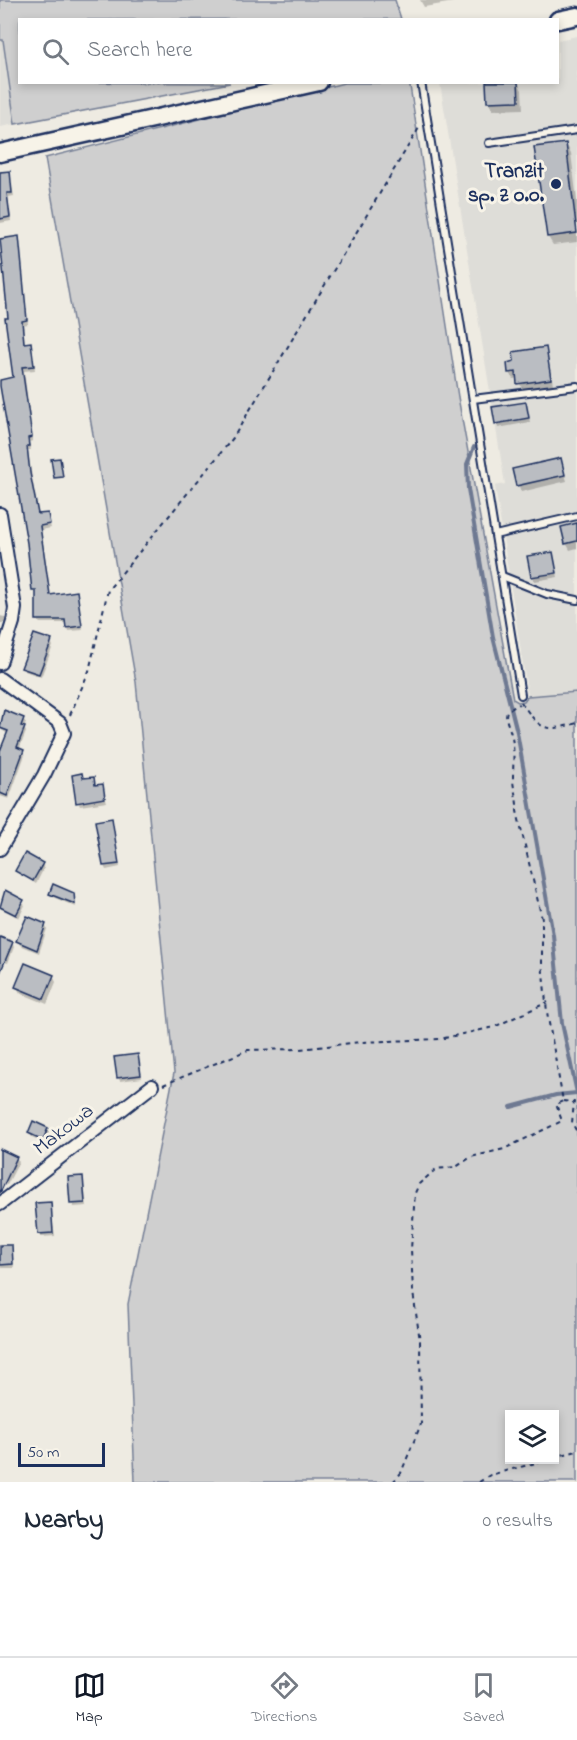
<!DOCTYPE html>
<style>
:root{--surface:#fff;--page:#f2f2f3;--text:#1f2937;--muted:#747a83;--line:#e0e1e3;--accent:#111827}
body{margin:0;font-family:"Indie Flower",sans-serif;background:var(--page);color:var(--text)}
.controls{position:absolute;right:18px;bottom:18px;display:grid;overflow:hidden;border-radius:0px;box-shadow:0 3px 9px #0003}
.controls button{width:54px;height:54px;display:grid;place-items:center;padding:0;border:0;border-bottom:2px solid var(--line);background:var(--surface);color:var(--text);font:30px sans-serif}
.scale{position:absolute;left:18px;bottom:15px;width:87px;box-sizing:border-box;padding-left:6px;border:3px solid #1b2f5e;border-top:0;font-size:16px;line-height:21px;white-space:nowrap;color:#1b2f5e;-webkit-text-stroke:4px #f7f3e8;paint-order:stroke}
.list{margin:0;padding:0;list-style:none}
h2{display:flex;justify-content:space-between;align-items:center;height:78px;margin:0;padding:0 24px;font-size:26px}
h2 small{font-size:20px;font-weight:400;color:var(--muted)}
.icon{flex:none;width:33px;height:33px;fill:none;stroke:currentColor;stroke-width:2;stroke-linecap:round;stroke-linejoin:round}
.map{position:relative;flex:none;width:577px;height:1482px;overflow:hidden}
.search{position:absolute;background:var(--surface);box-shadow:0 3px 9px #0003;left:18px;right:18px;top:18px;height:66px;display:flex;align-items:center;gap:15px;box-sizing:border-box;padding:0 21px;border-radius:0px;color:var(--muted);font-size:22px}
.sheet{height:174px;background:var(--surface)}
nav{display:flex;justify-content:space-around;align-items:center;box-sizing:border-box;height:84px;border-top:2px solid var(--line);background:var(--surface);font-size:16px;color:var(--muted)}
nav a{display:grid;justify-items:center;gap:3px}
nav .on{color:var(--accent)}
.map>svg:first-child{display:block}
</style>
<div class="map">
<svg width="577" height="1482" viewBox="0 0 577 1482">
<rect width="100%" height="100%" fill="#eeebe2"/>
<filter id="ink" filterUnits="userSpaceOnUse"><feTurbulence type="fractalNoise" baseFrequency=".0167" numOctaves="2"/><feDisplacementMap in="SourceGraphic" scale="12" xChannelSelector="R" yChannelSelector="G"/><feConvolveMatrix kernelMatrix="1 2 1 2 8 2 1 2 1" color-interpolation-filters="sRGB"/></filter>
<g filter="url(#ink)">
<!-- built -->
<g fill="#deddd8">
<polygon points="577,36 577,692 528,696 495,486 505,484 440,83 558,82 558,40"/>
<polygon points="0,40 3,42 15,124 0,127"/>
</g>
<!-- green -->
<g fill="#cfcfcf" stroke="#757f96" stroke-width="1.5" fill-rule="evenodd">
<polygon points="0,0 395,0 401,19 20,20 20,82 230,83 15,124 3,40 0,40"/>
<path d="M 344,83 L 408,83 L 410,86 L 458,397 L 513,699 L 518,702 L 524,701 L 528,696 L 577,692 L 577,1482 L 135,1482 L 128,1304 L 174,1073 L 136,682 L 45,158 ZM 510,1414 L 554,1414 L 554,1460 L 510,1460 Z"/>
</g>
<!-- shadow -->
<g fill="#0003">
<polygon points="420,0 453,0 454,2 424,7"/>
<polygon points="487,82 518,82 522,90 523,109 493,110 488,102"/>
<polygon points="566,144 571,153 577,201 577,242 553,245 548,237 536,148"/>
<polygon points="9,172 14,196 8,197 11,221 0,223 0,173"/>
<polygon points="18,238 28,324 23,325 25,344 30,343 32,347 35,370 24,371 33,441 29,442 31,450 28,450 32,478 39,516 47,514 51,528 41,530 51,596 76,592 83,630 69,631 67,623 40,623 37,620 37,594 34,591 1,381 15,379 10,319"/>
<polygon points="546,349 553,384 522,389 518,378 513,379 509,373 508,364"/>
<polygon points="526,403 530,422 498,428 493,408"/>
<polygon points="560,459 567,481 521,492 513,470"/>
<polygon points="577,525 577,548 570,550 566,543"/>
<polygon points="552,553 558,577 535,581 532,577"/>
<polygon points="0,616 5,617 7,623 0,623"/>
<polygon points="51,642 53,646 41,677 25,671 23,668"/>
<polygon points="5,712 23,719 26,723 24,728 26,732 19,750 25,755 9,799 0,796 0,753 8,734 0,729"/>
<polygon points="81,775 84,780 93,778 96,786 102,786 107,802 80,806 78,802"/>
<polygon points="111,820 120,867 106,870 104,866"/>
<polygon points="42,864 44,868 36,884 17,871"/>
<polygon points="5,892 25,905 19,918 0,908"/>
<polygon points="51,894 73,894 76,907 53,897"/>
<polygon points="45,925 47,929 39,953 20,945 18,941"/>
<polygon points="0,938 12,943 14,947 8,963 0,960"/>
<polygon points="53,976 56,982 47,1004 20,993 17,987"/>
<polygon points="137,1056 142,1078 120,1081 118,1077"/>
<polygon points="47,1129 49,1133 45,1143 32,1137 29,1133"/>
<polygon points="0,1150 16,1158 19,1162 7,1185 0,1182"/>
<polygon points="83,1178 87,1206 74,1207 72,1203"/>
<polygon points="50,1204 55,1236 41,1237 39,1233"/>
<polygon points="11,1246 14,1268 1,1268 0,1247"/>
</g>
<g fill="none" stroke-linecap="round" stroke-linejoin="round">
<!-- stream -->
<polyline stroke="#6e7992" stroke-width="4" points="474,447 467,464 468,489 493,637 517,732 553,935 562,1023 577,1093 556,1095 511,1107"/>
</g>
<!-- building -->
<g fill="#babdc2" stroke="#1b2f5e" stroke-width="1.5">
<polygon points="486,82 518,82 519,101 487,102"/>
<polygon points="566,143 577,233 547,237 534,147"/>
<polygon points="10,171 12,193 7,193 10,217 0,219 0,172"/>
<polygon points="19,236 27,320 22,321 24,343 31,342 34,366 22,367 32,437 28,438 29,446 27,446 30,473 38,514 48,513 50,524 40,526 50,595 77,591 82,626 66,628 65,620 36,620 36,591 32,591 27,543 0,386 0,380 13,377 5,318 8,318 0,239"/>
<polygon points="546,347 551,379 517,384 516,372 508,373 507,363 514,361 513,352"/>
<polygon points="526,402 529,418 495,424 492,407"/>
<polygon points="60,458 63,477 54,478 51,459"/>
<polygon points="561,458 565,475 516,486 512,469"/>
<polygon points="577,523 577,541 565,544 561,527"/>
<polygon points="553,552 557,573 531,577 527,556"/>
<polygon points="34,634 52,640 39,674 21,668"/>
<polygon points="4,710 24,718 21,726 25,727 17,747 24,750 7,796 0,793 0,751 8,731 0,728"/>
<polygon points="82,773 83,778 94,777 95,785 103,784 105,798 76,803 72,775"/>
<polygon points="112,818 119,864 103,866 95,821"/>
<polygon points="25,853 43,863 33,881 15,871"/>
<polygon points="53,884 74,893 75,904 49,894"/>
<polygon points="5,890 24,900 16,915 0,907"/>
<polygon points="27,916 46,924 37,950 16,941"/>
<polygon points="0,937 13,942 0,973"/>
<polygon points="25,963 54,975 44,999 15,987"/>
<polygon points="138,1054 141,1075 117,1078 114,1057"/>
<polygon points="33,1121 48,1128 43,1140 28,1133"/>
<polygon points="0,1149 17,1157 0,1193"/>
<polygon points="83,1176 85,1203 70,1204 68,1177"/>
<polygon points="51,1202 53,1233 38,1234 35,1203"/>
<polygon points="0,1245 12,1245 13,1264 0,1265"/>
</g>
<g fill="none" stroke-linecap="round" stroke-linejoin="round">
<!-- service casing -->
<g stroke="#1b2f5e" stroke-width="10">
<g id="service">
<polyline points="421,82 521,695"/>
<polyline points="489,143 577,130"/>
<polyline points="473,399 577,386"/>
<polyline points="495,535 577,516"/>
<polyline points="502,576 547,594 577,600"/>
</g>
</g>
<!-- minor casing -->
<g stroke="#1b2f5e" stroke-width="16">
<g id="minor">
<polyline points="0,514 15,608 13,622 0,663"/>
<polyline points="0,679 60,723 64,733 44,775 0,849"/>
<polyline points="0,1204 152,1086"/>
</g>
</g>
<!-- tertiary casing -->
<g stroke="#1b2f5e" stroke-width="21">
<g id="tertiary">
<polyline points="558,20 577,16"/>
<polyline points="0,153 319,82"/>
</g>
</g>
<!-- path -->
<g stroke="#1b2f5e" stroke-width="2" stroke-dasharray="4.5 4.5" stroke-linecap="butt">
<path d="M 521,702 C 540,729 543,733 577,723"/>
<polyline points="70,715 89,671 108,590 233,438 419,128"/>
<polyline points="163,1085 248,1050 300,1049 361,1042 440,1039 494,1027 548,1002"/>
<polyline points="563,1101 574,1102 572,1123 577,1132"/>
<polyline points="554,1457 577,1451"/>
<path d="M 393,1482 L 401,1473 L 421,1424 L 420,1341 L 413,1292 L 411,1249 L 415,1193 L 419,1184 L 436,1169 L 456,1167 L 471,1157 L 504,1149 L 562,1121 L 556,1104 L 563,1101 L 547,1012 L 542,963 L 542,919 L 517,811 C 518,799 513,790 513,778 C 513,763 515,748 511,734 C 509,725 504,719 507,711 L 519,704"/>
<polyline points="479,1482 490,1475 547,1460"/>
</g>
<!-- service -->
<use href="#service" stroke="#f7f3e8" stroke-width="6"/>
<!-- minor -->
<use href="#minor" stroke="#f7f3e8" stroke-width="12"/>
<!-- tertiary -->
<use href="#tertiary" stroke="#f7f3e8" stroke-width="16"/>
</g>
</g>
<!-- markers -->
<circle fill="#1b2f5e" stroke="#f7f3e8" stroke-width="2" cx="556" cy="184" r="6"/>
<g text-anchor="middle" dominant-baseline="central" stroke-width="6" stroke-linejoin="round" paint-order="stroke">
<!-- poi labels -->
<g font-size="21" font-weight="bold" fill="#1b2f5e" stroke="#f7f3e8" text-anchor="end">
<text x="544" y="172">Tranzit<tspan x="544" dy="24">sp. z o.o.</tspan></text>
</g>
<!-- street labels -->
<g font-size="21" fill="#1b2f5e" stroke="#f7f3e8">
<text transform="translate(64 1130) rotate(-38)">Makowa</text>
</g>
</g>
</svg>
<div class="controls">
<button><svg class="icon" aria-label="layers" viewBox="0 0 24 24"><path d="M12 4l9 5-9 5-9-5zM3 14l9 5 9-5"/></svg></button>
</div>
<div class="scale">50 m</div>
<div class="search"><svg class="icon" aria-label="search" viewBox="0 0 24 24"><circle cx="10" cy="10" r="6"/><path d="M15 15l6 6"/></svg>Search here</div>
</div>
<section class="sheet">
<h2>Nearby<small>0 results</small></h2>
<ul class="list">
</ul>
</section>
<nav>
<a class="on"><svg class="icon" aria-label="map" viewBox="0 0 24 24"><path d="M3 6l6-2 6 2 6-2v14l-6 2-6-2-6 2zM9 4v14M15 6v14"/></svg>Map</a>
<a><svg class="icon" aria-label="directions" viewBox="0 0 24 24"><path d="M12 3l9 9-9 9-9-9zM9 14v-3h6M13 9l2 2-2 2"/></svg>Directions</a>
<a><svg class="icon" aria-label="saved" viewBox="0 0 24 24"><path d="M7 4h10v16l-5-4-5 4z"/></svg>Saved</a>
</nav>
